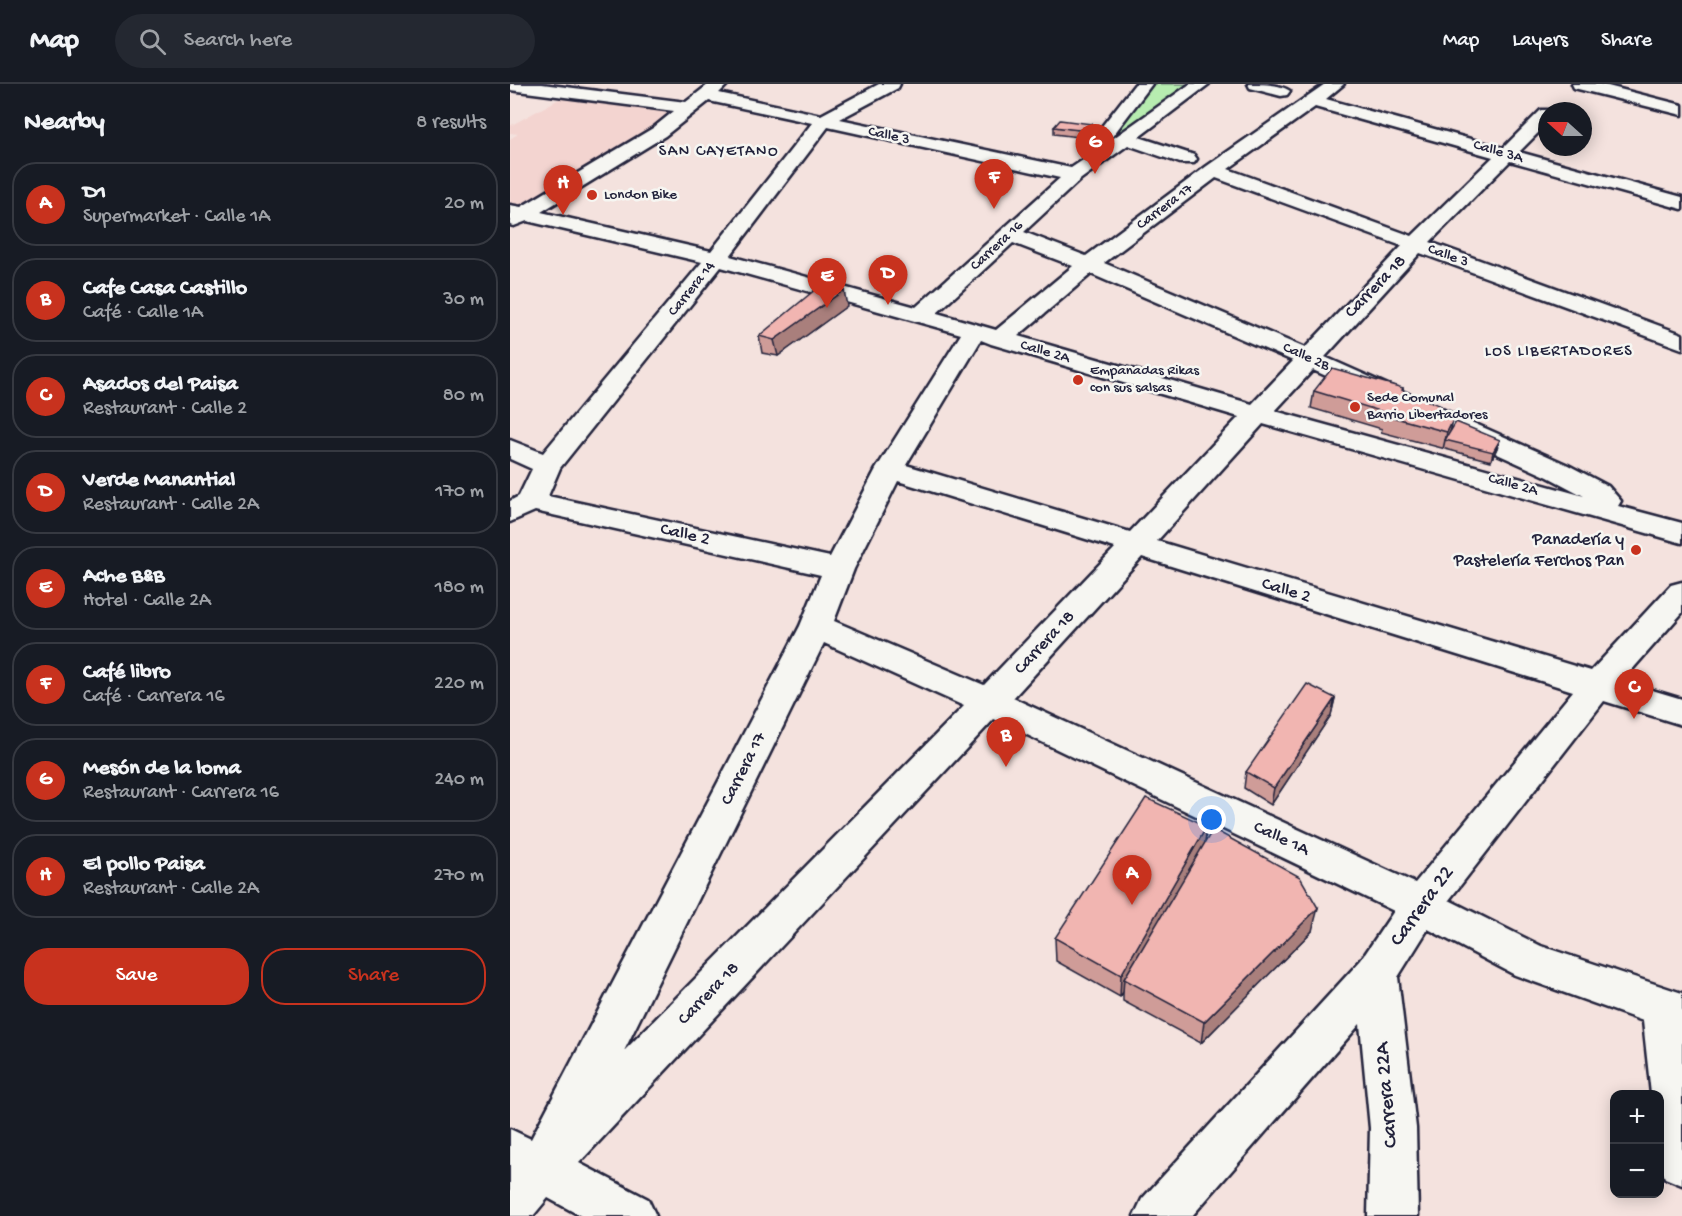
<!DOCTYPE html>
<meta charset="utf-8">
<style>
:root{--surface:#171b24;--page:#242831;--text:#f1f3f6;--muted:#9ea1a6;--line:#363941;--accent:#c8321e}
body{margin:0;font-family:"Gochi Hand",sans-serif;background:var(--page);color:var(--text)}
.controls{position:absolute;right:18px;bottom:18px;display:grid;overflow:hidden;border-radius:12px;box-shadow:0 3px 15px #0003}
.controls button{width:54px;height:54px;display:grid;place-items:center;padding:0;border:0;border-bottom:2px solid var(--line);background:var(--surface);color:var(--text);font:30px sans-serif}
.compass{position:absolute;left:1028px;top:18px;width:54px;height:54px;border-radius:50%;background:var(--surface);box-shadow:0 3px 15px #0003;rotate:291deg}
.you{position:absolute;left:702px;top:736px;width:21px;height:21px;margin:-15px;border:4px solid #fff;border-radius:50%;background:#1a73e8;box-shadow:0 0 0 9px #1a73e833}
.badge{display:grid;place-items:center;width:39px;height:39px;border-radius:50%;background:var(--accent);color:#fff;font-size:20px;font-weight:700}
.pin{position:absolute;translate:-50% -50px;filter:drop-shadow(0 2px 3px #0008)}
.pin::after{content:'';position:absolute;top:32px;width:21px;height:18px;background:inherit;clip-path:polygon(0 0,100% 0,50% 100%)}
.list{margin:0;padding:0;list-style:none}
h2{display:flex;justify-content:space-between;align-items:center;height:78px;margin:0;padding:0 24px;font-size:26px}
h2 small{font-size:20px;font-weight:400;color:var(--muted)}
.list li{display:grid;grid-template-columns:39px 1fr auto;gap:18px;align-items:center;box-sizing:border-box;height:84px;margin:0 12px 12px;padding:0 12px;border:2px solid var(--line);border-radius:24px}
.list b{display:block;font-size:22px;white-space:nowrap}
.list p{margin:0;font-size:20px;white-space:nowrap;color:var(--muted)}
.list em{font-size:20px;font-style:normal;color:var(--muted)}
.actions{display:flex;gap:12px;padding:18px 24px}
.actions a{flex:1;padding:14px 0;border:2px solid var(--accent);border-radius:24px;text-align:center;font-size:21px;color:var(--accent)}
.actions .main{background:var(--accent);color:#fff}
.icon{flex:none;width:33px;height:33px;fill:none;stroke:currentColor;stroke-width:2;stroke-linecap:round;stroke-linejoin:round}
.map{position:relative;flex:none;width:1172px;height:1132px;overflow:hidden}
header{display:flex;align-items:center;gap:36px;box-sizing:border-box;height:84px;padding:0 30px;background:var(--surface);border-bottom:2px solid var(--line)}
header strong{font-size:28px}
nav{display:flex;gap:33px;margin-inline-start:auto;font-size:21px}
.search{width:420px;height:54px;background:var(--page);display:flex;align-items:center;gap:15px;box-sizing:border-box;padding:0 21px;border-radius:33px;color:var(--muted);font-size:22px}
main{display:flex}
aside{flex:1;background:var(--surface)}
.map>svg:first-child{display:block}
</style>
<header>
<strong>Map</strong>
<div class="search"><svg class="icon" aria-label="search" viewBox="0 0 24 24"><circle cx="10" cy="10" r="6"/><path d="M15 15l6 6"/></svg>Search here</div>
<nav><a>Map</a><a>Layers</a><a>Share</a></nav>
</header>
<main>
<aside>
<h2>Nearby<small>8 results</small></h2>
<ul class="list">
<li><span class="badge">A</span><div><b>D1</b><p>Supermarket · Calle 1A</p></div><em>20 m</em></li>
<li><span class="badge">B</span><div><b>Cafe Casa Castillo</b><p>Café · Calle 1A</p></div><em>30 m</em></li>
<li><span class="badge">C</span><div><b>Asados del Paisa</b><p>Restaurant · Calle 2</p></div><em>80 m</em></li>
<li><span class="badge">D</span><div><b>Verde Manantial</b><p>Restaurant · Calle 2A</p></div><em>170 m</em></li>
<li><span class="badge">E</span><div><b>Ache B&amp;B</b><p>Hotel · Calle 2A</p></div><em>180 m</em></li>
<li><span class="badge">F</span><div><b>Café libro</b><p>Café · Carrera 16</p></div><em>220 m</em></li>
<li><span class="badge">G</span><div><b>Mesón de la loma</b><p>Restaurant · Carrera 16</p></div><em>240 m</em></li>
<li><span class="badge">H</span><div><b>El pollo Paisa</b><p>Restaurant · Calle 2A</p></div><em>270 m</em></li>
</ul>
<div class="actions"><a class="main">Save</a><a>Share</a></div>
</aside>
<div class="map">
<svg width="1172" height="1132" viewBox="0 0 1172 1132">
<rect width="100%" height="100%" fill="#f4e2de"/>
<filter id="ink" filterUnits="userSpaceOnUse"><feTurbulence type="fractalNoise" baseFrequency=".0167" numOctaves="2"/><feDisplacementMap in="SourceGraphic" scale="12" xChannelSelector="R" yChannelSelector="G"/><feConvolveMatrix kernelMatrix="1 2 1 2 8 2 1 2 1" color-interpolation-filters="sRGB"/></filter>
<g filter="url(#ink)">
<!-- built -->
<polygon fill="#f3d4d0" points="60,9 178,24 16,130 0,127 0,55 8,50 0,49 0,42"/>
<!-- green -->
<polygon fill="#b7edb0" stroke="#6c8876" stroke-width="1.5" points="634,0 691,0 617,55 591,54"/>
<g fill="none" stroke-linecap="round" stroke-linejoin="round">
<!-- minor casing -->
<g stroke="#22223b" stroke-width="5">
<g id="minor">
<path d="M 0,0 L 32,0 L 176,18 L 199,0 L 218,0 L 209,9 L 311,31 L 369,0 L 390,0 L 388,4 L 330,35 L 561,84 L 576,74 L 571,69 L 625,0 L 642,0 L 598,58 L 680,0 L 699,0 L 629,53 L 684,71 L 687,75 L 684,79 L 670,79 L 618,61 L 571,95 L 514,148 L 576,172 L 697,82 L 815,0 L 834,0 L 816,15 L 993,64 L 1031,26 L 1043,26 L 1037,27 L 1037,40 L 1009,68 L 1172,113 L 1172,125 L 1000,77 L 920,158 L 1172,250 L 1172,265 L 910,169 L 815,273 L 1058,381 L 1098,402 L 1111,417 L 1108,422 L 1172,439 L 1172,459 L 753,340 L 647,457 L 1081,587 L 1161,501 L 1172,498 L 1172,529 L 1112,597 L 1172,615 L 1172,641 L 1094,617 L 939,816 L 1031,862 L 1172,909 L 1172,1101 L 1155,1094 L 1150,1080 L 1150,1010 L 1141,1010 L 1133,937 L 1005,891 L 918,845 L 888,893 L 906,1044 L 908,1132 L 858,1132 L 860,1044 L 850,940 L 682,1132 L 624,1132 L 632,1115 L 851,876 L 884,827 L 484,635 L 69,1079 L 138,1115 L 146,1132 L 71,1132 L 38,1114 L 23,1132 L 0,1132 L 0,1045 L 21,1055 L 290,542 L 311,491 L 25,427 L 0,438 L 0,417 L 9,412 L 22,385 L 0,375 L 0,356 L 33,369 L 192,178 L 17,137 L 4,142 L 0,141 L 0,121 L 11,123 L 143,44 L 164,27 L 0,6 ZM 199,17 L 302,39 L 201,167 L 31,128 L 155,52 ZM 805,23 L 983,73 L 902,152 L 718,85 ZM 318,43 L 550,94 L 406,223 L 220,172 ZM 706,94 L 892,162 L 795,264 L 594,179 ZM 503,159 L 563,182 L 486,246 L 427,229 ZM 211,183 L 451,250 L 366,385 L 320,473 L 38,412 L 50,384 ZM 581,190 L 783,277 L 742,320 L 508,252 ZM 471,256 L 481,260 L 729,333 L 620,448 L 396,381 ZM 803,286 L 1038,393 L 1074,412 L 765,327 ZM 388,397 L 605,464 L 474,601 L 324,537 L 344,485 ZM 632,473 L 1063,607 L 905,799 L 503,614 ZM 314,559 L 454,622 L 114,967 Z"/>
<path d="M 738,0 C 751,0 770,0 780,7 L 777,11 L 771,12 L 740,4 Z"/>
<polygon points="1062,0 1090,0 1172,21 1172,31 1064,4"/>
</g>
</g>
<!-- minor -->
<use href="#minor" fill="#f6f6f2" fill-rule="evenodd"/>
</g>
<!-- wall -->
<g fill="#cf9c98" stroke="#22223b" stroke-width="1.5">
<polygon points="544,43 582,47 577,54 544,50"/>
<polygon points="337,222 268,272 252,269 249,252"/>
<polygon points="893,304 893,306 931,322 928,332 940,348 987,364 981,377 871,348 872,345 801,324 804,307"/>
<polygon points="825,614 821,631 761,721 734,704 736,688"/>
<polygon points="695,759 802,847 691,959 613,917 613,908 610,913 546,877 545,854"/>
</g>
<!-- shaded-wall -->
<g fill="#a97f7c" stroke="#22223b" stroke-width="1.5">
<polygon points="582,40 582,47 577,54 577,47"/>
<polygon points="334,206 337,222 268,272 264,256"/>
<polygon points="931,322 927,339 925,331"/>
<polygon points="943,336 939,353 935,356 933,365 937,348"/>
<polygon points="990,356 987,364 981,377 983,368"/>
<polygon points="825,614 821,631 761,721 764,704"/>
<polygon points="697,742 694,766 614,895 613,908 610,913 611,891"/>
<polygon points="808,824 802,847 691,959 694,938"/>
</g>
<!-- building -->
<g fill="#f1b5b1" stroke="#22223b" stroke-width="1.5">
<polygon points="550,36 582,40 577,47 544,43"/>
<polygon points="312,200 334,206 264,256 249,252"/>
<polygon points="822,284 893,304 892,306 931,322 925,331 943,336 937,348 875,331 877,329 804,307"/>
<polygon points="946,338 990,356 983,368 935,356"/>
<polygon points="797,600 825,614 764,704 736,688"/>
<polygon points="636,714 697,742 611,891 545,854"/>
<polygon points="703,745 790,793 808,824 694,938 614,895"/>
</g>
</g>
<!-- markers -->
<g fill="#c8321e" stroke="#f6f6f2" stroke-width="2">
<circle cx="82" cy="111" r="6"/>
<circle cx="568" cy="296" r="6"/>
<circle cx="845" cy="323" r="6"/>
<circle cx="1126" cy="466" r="6"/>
</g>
<g text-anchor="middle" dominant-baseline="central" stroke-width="5" stroke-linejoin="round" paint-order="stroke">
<!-- far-street labels -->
<g font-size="15" fill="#22223b" stroke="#f6f6f2">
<text transform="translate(379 52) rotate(12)">Calle 3</text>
<text transform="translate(988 68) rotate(16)">Calle 3A</text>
<text transform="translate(655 123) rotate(-37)">Carrera 17</text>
<text transform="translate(487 162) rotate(-43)">Carrera 16</text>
<text transform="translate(938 172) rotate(20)">Calle 3</text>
<text transform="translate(182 205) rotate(-51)">Carrera 14</text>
<text transform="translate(535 268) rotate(16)">Calle 2A</text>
<text transform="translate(796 273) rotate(24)">Calle 2B</text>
<text transform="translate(1003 401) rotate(15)">Calle 2A</text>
</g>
<!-- far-poi labels -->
<g font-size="15" fill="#22223b" stroke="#f6f6f2" text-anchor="start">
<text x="94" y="111">London Bike</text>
<text x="580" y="287">Empanadas Rikas<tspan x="580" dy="17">con sus salsas</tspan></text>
<text x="857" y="314">Sede Comunal<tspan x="857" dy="17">Barrio Libertadores</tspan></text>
</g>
<!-- far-neighbourhood labels -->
<g font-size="16" letter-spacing="1.5" fill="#22223b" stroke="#f6f6f2">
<text x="209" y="68">SAN CAYETANO</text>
<text x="1049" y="268">LOS LIBERTADORES</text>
</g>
<!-- street labels -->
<g font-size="18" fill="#22223b" stroke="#f6f6f2">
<text transform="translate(866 203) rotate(-46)">Carrera 18</text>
<text transform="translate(175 451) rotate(13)">Calle 2</text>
<text transform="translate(776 507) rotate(17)">Calle 2</text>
<text transform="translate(535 559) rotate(-47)">Carrera 18</text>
<text transform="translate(234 685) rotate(-63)">Carrera 17</text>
<text transform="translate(771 755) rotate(25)">Calle 1A</text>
<text transform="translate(199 910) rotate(-46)">Carrera 18</text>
</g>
<!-- poi labels -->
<g font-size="18" fill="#22223b" stroke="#f6f6f2" text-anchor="end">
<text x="1114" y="456">Panadería y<tspan x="1114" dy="21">Pastelería Ferchos Pan</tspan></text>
</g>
<!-- near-street labels -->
<g font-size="21" fill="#22223b" stroke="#f6f6f2">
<text transform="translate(913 823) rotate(-54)">Carrera 22</text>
<text transform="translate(878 1011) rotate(-95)">Carrera 22A</text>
</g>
</g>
</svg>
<div class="controls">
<button>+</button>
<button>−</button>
</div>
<svg class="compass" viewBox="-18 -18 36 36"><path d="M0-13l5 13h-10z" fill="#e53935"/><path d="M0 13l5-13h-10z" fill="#9ea1a6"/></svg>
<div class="you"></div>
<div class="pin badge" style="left:622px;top:821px">A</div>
<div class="pin badge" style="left:496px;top:683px">B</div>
<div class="pin badge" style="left:1124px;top:635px">C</div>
<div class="pin badge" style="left:378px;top:221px">D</div>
<div class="pin badge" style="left:317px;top:224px">E</div>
<div class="pin badge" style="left:484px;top:125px">F</div>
<div class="pin badge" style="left:585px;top:90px">G</div>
<div class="pin badge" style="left:53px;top:131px">H</div>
</div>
</main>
